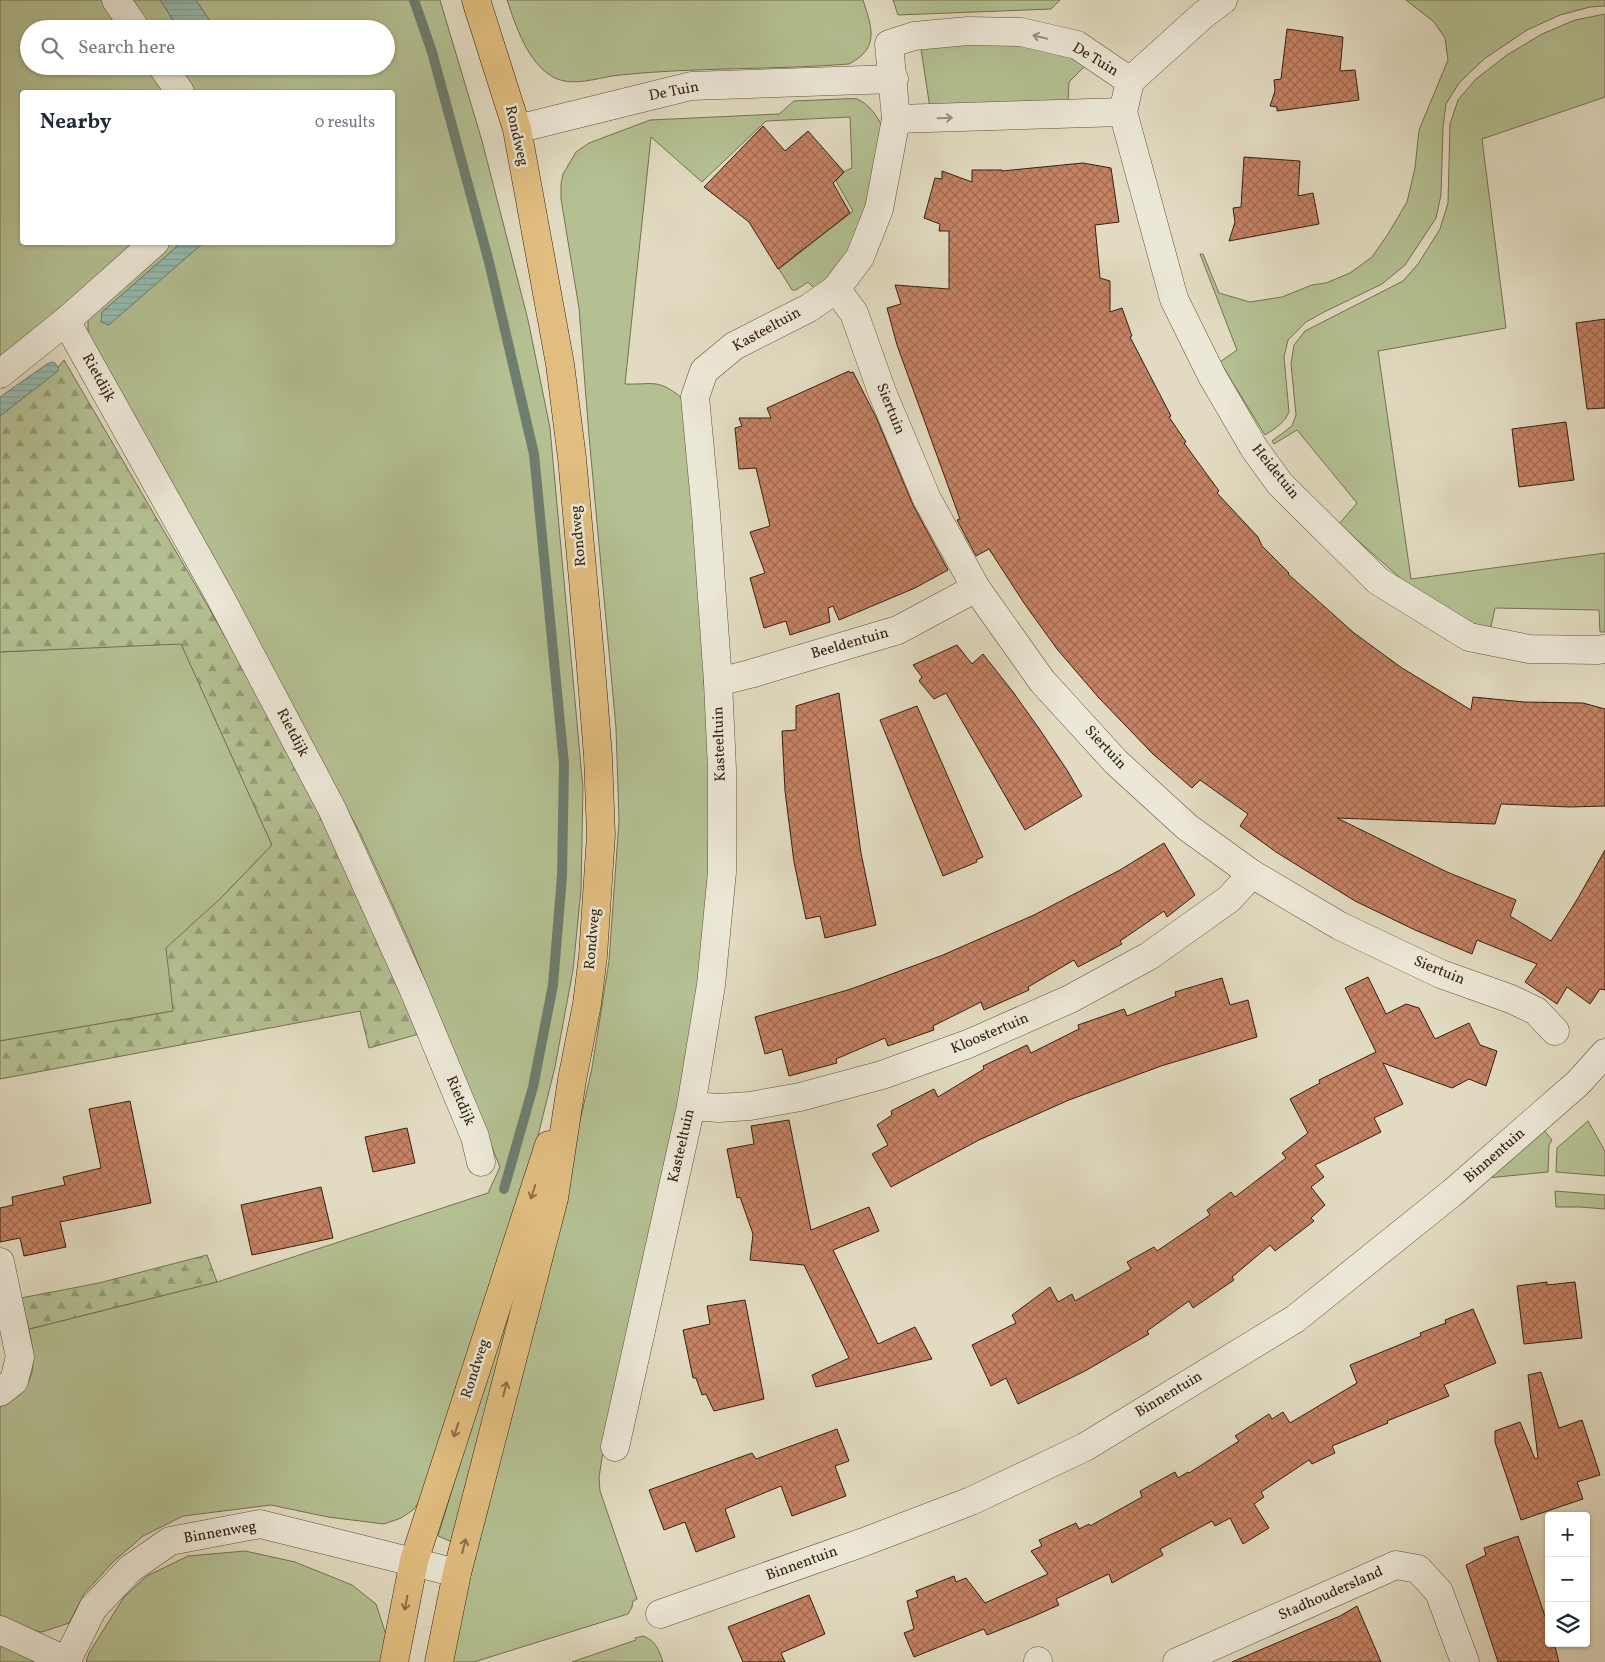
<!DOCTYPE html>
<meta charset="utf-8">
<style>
:root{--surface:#fff;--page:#f2f2f3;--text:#1f2937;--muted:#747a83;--line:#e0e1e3}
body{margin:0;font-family:Vollkorn,serif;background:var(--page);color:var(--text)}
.controls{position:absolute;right:15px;bottom:15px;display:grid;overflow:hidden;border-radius:5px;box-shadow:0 1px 4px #0004}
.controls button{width:45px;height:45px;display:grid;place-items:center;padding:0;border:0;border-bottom:1px solid var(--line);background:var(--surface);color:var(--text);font:25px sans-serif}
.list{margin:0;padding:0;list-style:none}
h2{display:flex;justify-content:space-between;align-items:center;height:65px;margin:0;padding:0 20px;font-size:21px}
h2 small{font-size:16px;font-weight:400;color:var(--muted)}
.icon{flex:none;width:28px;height:28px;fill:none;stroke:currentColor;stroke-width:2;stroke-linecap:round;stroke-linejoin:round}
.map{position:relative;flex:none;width:1605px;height:1662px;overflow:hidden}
.search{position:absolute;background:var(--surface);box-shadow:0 1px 4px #0004;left:20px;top:20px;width:375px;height:55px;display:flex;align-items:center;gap:12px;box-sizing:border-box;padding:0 18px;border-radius:28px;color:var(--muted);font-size:19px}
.panel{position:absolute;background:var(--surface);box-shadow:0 1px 4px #0004;left:20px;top:90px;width:375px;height:155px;border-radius:5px}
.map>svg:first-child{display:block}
</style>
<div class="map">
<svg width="1605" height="1662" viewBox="0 0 1605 1662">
<defs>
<pattern id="forest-firs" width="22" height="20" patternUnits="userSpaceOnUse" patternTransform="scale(1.25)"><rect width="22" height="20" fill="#b4c092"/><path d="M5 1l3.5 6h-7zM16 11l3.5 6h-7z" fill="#939c76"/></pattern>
<pattern id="water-rules" width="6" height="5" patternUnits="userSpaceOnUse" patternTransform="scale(1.25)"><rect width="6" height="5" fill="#95bbb0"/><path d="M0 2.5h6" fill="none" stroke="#81a096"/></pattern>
<pattern id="building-cross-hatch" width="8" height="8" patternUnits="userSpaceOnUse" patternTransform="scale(1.25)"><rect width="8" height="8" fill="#c58264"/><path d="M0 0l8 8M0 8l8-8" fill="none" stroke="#a16a51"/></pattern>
</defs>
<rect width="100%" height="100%" fill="#e2dbc1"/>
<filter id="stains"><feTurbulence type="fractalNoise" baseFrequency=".004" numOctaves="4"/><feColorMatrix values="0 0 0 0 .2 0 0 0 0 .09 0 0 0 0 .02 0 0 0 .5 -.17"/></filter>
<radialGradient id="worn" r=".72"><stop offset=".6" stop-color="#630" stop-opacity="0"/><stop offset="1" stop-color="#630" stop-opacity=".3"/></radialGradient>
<!-- green -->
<g fill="#b4c092" stroke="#767050">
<polygon points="0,0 103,0 124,29 29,29 29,66 151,66 169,92 22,92 22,242 141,243 0,361"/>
<polygon points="130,0 160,0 179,29 150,29"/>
<path d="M 196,0 L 440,0 L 482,141 L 528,320 L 550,428 L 583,788 L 581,890 L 573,970 L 555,1067 L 533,1156 L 423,1497 L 413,1510 L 401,1518 L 384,1524 L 328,1517 L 271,1505 L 183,1516 L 143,1536 L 113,1562 L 84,1594 L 69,1623 L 42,1632 L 19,1628 L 0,1620 L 0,1404 C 6,1400 15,1397 20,1392 C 39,1376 33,1350 29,1329 L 217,1282 L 488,1193 L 500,1167 L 409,941 L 360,833 L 88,333 L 88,321 L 92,311 L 163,243 L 181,243 L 102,312 L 109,324 L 203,243 L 392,242 L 392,92 L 193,92 L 176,66 L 203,66 L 205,69 L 225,69 L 227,66 L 386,66 L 386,29 L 215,29 Z"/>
<path d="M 507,0 L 863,0 C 872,28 880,48 849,64 C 773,70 696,67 620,75 C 599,77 573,88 553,77 C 527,62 516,26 507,0 Z"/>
<polygon points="893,0 1060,0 1051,9 898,15"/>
<path d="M 1406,0 L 1605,0 L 1605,6 L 1590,7 L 1560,15 L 1527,30 L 1484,59 L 1459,83 L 1446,104 L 1443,127 L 1441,195 L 1436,218 L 1405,265 L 1382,284 L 1324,312 L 1306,322 L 1288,340 L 1284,357 L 1289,412 C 1284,423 1276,428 1265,435 L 1220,362 L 1237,350 L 1200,254 L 1203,254 L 1219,293 L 1250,302 L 1282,297 L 1312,285 L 1326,283 L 1350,273 L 1372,257 L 1388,234 L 1407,202 L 1415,168 L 1419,130 L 1448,60 L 1445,38 L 1434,22 Z"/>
<polygon points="1605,14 1605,97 1482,139 1506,328 1378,351 1411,579 1605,553 1605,632 1600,632 1599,610 1495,608 1490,631 1456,618 1424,599 1339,524 1357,503 1297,430 1274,444 1272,441 1292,426 1296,415 1291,364 1294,345 1305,331 1403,281 1418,264 1440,229 1448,203 1450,124 1458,100 1476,79 1507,55 1542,34 1575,20"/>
<polygon points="1008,41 1059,50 1086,65 1069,82 1068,104 930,108 921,49 932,46"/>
<path d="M 840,99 C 845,99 852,98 857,99 C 869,104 877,116 882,126 L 859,243 L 818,292 L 808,282 L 796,290 L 792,290 L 779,269 L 853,211 L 836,181 L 845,171 L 852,168 L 850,117 L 766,121 L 702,182 L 651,137 L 625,384 C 654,385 657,378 682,398 L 709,640 L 712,861 L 692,1081 L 603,1451 L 599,1478 L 600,1491 L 637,1599 L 633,1601 L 632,1607 L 628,1614 L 474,1662 L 446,1662 L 583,1108 L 592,1068 L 609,961 L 619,820 L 616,728 L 589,436 L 579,308 L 561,199 L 561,184 L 563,174 L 576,152 L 589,143 L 650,120 L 779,114 L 794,101 Z"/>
<polygon points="181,643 272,845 222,897 174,1011 0,1041 0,652"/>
<polygon points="1588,1121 1605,1151 1605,1176 1556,1172 1557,1148"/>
<polygon points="1543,1129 1552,1140 1549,1145 1548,1172 1487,1178"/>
<polygon points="1555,1191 1605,1195 1605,1209 1580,1207 1556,1207"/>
<polygon points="541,1197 455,1543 438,1536"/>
<polygon points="245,1551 295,1562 352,1585 376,1604 386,1635 381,1662 86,1662 89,1653 124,1597 147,1576 188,1556"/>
<path d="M 643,1636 C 656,1641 659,1650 663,1662 L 572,1662 L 636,1640 L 635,1638 Z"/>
<polygon points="0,1643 31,1657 33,1662 0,1662"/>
</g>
<!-- forest -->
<g fill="url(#forest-firs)" stroke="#767050">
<polygon points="64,360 209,608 300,771 356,888 419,1034 369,1048 360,1011 0,1079 0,1041 173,1011 166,948 222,897 272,845 181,644 0,652 0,416 57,371 58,367"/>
<polygon points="207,1255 217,1282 29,1329 21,1298 99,1283"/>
</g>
<!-- water -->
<g fill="url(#water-rules)" stroke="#6f7d6f">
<polygon points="160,0 196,0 215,29 179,29"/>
<polygon points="181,243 203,243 109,325 101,322 102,312"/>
<polygon points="52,362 55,363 58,367 58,371 0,416 0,397 47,364"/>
</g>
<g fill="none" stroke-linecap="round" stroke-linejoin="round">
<!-- stream -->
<polyline stroke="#6f7d6f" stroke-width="10" points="414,0 432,52 489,262 534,454 564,764 562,876 553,985 533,1087 504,1189"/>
</g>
<!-- building -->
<g fill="url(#building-cross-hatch)" stroke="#37200e">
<polygon points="1287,29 1343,37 1340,71 1355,70 1359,100 1277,111 1277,107 1270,106 1275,91 1274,80 1281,79"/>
<polygon points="763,126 785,151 808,131 844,172 833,183 850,213 778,269 749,222 704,187"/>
<polygon points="1244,157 1300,161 1298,196 1313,193 1319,224 1229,241 1235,222 1233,208 1241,207"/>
<polygon points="1083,163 1111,168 1119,222 1095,225 1100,278 1110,281 1110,312 1122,308 1132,336 1130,337 1171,416 1169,417 1186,442 1184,443 1219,491 1217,493 1258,537 1262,546 1289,573 1288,574 1354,633 1402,668 1471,710 1473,697 1524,702 1583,703 1605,709 1605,806 1569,807 1501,804 1495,824 1337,818 1447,872 1516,900 1510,916 1551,941 1578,898 1605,850 1605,990 1600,989 1590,1004 1567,987 1557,1004 1525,982 1537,964 1477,940 1472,954 1415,930 1355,901 1276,852 1240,826 1248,814 1200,780 1192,788 1153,754 1099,698 1057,649 1024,603 989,549 976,556 957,520 960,519 897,345 887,308 901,304 895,285 949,289 949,231 939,231 940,224 924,218 935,178 942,179 942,171 972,182 972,170 1002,170 1002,171"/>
<polygon points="1605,319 1605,408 1587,409 1576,323"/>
<polygon points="849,371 850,373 853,372 876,417 913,505 948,570 915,588 839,620 833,606 828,608 830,622 790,635 786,621 764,628 750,578 765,573 750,532 770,526 756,468 739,469 735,428 742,426 739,418 771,418 767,408"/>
<polygon points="1566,422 1574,480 1519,487 1512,429"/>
<polygon points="957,645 972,664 983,654 1013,692 1040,730 1067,770 1082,796 1025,830 946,693 934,699 919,681 922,677 913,665"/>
<polygon points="839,693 861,853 876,925 825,938 820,916 806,919 794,862 785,791 782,731 796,730 796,706"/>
<polygon points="917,706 983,857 976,860 977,862 943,876 880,720"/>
<polygon points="1164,843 1195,895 1167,917 1164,911 1120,941 1122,944 1078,967 1074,960 1028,987 1029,990 984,1010 981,1002 933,1026 934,1030 888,1046 885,1038 836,1059 837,1063 789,1076 782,1049 765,1054 755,1017 851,989 943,955 1034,915 1120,870"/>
<polygon points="1368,977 1386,1014 1406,1004 1419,1008 1435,1039 1469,1023 1480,1045 1497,1051 1486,1086 1469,1079 1452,1088 1383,1063 1403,1104 1374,1118 1381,1132 1315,1165 1324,1177 1311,1187 1325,1205 1311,1218 1314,1221 1275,1251 1270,1245 1232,1277 1234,1280 1193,1308 1189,1301 1147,1331 1149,1334 1085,1371 1018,1404 1006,1378 991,1386 972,1345 1016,1323 1012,1315 1050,1287 1058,1302 1072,1294 1075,1301 1131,1269 1127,1262 1154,1247 1157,1251 1210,1215 1207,1210 1231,1192 1235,1197 1286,1158 1282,1153 1308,1133 1290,1099 1320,1083 1319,1080 1376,1052 1345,988"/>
<polygon points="1222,978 1230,1005 1248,1000 1257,1037 1161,1066 1069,1100 979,1140 891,1187 872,1154 888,1145 877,1125 892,1115 891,1111 934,1089 938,1097 984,1069 983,1066 1027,1045 1031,1053 1079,1029 1078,1025 1124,1009 1127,1016 1176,996 1175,992"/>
<polygon points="130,1101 151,1203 60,1222 66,1247 24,1256 20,1238 0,1242 0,1208 13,1205 12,1197 65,1185 63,1177 101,1168 89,1109"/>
<polygon points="789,1120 811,1230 869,1207 879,1231 833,1250 878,1344 915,1327 932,1359 816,1387 812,1375 849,1358 804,1265 750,1260 753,1234 740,1197 737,1198 727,1149 754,1144 751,1126"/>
<polygon points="407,1128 415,1163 373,1172 365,1137"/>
<polygon points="321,1187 333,1238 252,1255 241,1205"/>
<polygon points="1547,1282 1547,1285 1575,1282 1582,1338 1524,1344 1517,1286"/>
<polygon points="745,1300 764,1399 714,1411 706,1394 702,1395 696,1378 693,1378 683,1330 710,1324 707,1306"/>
<polygon points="1473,1309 1496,1363 1444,1385 1449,1396 1387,1421 1388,1423 1332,1446 1335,1453 1312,1464 1309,1460 1261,1492 1264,1497 1254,1504 1269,1528 1243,1544 1230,1518 1215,1526 1212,1521 1160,1549 1163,1555 1112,1583 1109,1574 1056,1599 1059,1605 1032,1617 987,1635 984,1629 914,1657 904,1633 914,1629 907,1601 918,1597 916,1591 954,1576 956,1582 966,1578 985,1603 1048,1574 1031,1551 1042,1546 1039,1540 1076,1523 1079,1529 1089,1524 1090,1526 1142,1497 1140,1491 1175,1472 1178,1478 1188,1472 1189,1473 1239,1441 1235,1436 1269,1414 1272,1419 1283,1412 1290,1423 1357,1383 1350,1365 1421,1336 1420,1333 1446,1323 1445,1320"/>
<polygon points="1541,1372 1559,1428 1582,1420 1600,1475 1577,1482 1583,1499 1521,1520 1495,1442 1495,1431 1520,1422 1535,1459 1538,1458 1528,1375"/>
<polygon points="837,1429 849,1461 835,1466 846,1496 792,1516 781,1486 725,1509 735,1537 696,1552 685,1522 664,1530 649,1490 752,1453 756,1459"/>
<polygon points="1518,1536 1549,1628 1549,1643 1554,1643 1559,1662 1498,1662 1466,1565 1486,1555 1484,1548"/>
<polygon points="809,1595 825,1634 781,1653 785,1662 743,1662 728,1627"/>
<polygon points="1357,1606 1381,1662 1232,1662 1340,1616"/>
</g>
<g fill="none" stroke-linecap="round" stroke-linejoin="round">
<!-- minor casing -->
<g stroke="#624f3b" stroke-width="29">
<g id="minor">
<polyline points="116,0 136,29"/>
<polyline points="162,66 180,92"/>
<polyline points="1130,81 1123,112 1174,299 1212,376 1254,448 1280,484 1378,581 1469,637 1529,649 1597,650 1605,649"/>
<polyline points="1130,81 1203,15 1223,0"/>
<polyline points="896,119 1123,112"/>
<polyline points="517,129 691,86 894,79"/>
<polyline points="836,289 854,313 882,392 927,499 976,588 1042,681 1116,762 1187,827 1252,874 1340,926 1441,974 1511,999 1536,1011 1555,1031"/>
<polyline points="66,321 218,593 332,809 413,988 475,1137 481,1162"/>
<polyline points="0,374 66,321 155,242"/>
<polyline points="718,682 750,674 898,630 976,588"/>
<polyline points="691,1106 719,1108 750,1106 800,1097 882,1075 968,1044 1070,999 1149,956 1229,899 1252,874"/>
<polyline points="0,1262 20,1357 14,1381 0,1392"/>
<polyline points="615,1447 691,1106 711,985 722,872 722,769 718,682 706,513 695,397 704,371 734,346 809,308 836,289 860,257 879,209 896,119 889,44 914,36 968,31 1021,32 1077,45 1130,81"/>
<polyline points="660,1614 864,1542 971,1501 1085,1447 1295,1319 1452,1193 1578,1083 1605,1053"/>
<polyline points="0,1630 67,1661"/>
<polyline points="66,1662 93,1608 130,1569 170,1541 260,1524 457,1573"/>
<polyline points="1038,1662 1038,1661"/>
<polyline points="1177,1662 1396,1565 1418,1569 1439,1592 1465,1662"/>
</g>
</g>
<!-- major casing -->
<g stroke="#37200e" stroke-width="29">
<g id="major">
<polyline points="394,1662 414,1561 549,1145"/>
<polyline points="439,1662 457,1573 554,1198 572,1080 587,1004 593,956 601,835 598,756 590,656 572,458 560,364 517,129 476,0"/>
</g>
</g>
<!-- minor -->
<use href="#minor" stroke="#ece8d7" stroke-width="28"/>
<!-- major -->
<use href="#major" stroke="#e1be80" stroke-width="28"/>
</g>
<!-- one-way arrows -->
<defs><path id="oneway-shaft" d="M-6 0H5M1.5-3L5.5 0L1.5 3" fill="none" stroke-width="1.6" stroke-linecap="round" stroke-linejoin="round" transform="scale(1.25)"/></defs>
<g stroke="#9b8e7d">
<use href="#oneway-shaft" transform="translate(1040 37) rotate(-167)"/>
<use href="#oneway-shaft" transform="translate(945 118) rotate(-2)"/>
</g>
<g stroke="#8c6f47">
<use href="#oneway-shaft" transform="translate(533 1192) rotate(108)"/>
<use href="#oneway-shaft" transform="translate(505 1389) rotate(-76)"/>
<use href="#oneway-shaft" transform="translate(456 1430) rotate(108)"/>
<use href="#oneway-shaft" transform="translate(464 1546) rotate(-76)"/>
<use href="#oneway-shaft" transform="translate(406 1603) rotate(101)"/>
</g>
<g text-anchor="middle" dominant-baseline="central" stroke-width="5" stroke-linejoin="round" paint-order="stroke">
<!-- street labels -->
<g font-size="15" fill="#37200e" stroke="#ece8d7">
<text transform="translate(1095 60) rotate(31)">De Tuin</text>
<text transform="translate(674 92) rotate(-11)">De Tuin</text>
<text transform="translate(516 136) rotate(77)">Rondweg</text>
<text transform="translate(767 330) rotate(-29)">Kasteeltuin</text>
<text transform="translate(98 378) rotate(61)">Rietdijk</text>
<text transform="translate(890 409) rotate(68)">Siertuin</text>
<text transform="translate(1275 472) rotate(51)">Heidetuin</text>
<text transform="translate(579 536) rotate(-95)">Rondweg</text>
<text transform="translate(850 644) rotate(-16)">Beeldentuin</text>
<text transform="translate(292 733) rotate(62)">Rietdijk</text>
<text transform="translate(720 744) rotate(-92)">Kasteeltuin</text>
<text transform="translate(1105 748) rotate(47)">Siertuin</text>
<text transform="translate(593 939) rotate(-85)">Rondweg</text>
<text transform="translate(1439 971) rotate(22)">Siertuin</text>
<text transform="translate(990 1034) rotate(-23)">Kloostertuin</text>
<text transform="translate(460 1101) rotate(67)">Rietdijk</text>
<text transform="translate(682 1146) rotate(-77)">Kasteeltuin</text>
<text transform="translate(1495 1156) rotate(-41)">Binnentuin</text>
<text transform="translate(476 1369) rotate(-72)">Rondweg</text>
<text transform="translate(1169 1395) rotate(-31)">Binnentuin</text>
<text transform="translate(220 1533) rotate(-10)">Binnenweg</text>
<text transform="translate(802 1564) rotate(-20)">Binnentuin</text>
<text transform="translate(1331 1594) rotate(-24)">Stadhoudersland</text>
</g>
</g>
<rect width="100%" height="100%" filter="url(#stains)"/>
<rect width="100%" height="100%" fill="url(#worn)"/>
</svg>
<div class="controls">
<button>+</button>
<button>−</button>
<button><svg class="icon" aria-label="layers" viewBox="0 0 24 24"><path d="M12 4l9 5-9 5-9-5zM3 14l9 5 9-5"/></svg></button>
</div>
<div class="search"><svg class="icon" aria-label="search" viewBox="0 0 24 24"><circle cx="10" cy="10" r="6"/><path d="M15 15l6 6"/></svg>Search here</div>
<section class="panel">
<h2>Nearby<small>0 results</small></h2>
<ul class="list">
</ul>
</section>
</div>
